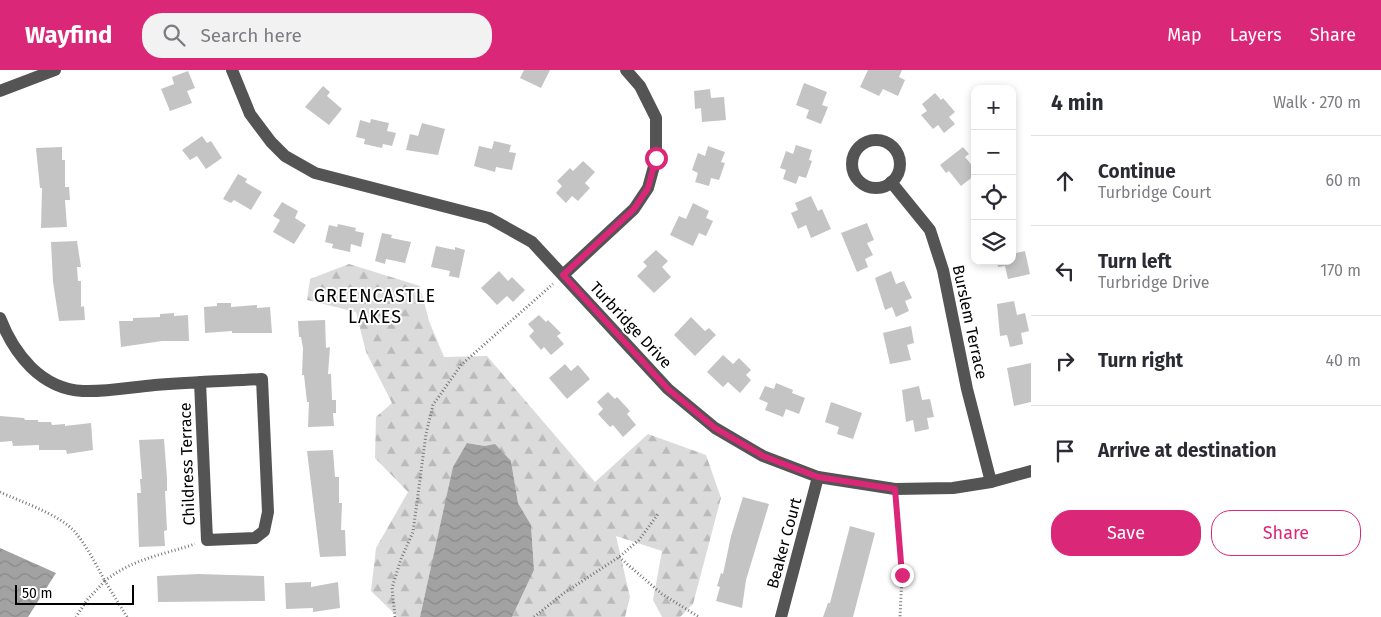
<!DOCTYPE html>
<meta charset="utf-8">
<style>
:root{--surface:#fff;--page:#f2f2f3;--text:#2b2b33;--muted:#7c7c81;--line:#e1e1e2;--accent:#db2777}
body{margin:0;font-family:"Fira Sans",sans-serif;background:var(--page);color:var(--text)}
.controls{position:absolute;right:15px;top:15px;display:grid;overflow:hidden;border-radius:10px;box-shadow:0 2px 8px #0003}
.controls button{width:45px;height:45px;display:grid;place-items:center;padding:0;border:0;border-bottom:1px solid var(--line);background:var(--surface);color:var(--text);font:25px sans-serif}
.scale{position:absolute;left:15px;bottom:12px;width:119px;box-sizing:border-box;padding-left:5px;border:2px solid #000;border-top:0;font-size:14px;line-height:18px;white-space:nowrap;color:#000;-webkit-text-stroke:4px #fff;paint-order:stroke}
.stop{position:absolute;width:15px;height:15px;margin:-11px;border:4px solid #db2777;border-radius:50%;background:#fff}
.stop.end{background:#db2777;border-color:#fff;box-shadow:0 1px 5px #0008}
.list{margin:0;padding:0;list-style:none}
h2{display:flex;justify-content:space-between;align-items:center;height:65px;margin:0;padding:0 20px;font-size:21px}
h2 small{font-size:16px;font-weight:400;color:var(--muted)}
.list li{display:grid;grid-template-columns:32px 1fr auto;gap:15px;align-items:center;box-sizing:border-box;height:90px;padding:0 20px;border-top:1px solid var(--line)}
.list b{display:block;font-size:19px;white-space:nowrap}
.list p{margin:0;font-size:16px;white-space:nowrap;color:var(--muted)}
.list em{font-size:16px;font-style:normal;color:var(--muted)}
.actions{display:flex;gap:10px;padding:15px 20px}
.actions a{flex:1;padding:11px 0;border:1px solid var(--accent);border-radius:20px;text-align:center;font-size:18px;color:var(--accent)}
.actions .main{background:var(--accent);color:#fff}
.icon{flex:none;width:28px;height:28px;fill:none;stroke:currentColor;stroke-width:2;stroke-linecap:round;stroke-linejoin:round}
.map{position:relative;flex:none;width:1031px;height:547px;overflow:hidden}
header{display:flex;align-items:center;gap:30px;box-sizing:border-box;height:70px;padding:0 25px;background:var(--accent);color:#fff}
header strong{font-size:24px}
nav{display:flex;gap:28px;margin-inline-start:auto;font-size:18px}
.search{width:350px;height:45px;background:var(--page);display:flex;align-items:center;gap:12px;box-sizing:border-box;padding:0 18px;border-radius:20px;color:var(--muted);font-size:19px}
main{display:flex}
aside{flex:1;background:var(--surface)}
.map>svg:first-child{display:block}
</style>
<header>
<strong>Wayfind</strong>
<div class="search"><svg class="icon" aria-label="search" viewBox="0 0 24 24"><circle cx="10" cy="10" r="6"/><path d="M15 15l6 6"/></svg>Search here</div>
<nav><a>Map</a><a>Layers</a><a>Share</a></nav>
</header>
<main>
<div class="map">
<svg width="1031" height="547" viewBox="0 0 1031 547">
<defs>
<pattern id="forest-firs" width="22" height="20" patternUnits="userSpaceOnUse" patternTransform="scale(1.25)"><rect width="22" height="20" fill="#dbdbdb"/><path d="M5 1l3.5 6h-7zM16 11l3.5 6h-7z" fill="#bababa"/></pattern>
<pattern id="water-waves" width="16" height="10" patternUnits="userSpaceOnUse" patternTransform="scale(1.25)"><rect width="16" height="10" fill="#a2a2a2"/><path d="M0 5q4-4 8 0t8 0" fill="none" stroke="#8a8a8a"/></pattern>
</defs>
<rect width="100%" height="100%" fill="#fff"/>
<!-- forest -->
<polygon fill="url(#forest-firs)" points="349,194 420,216 429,251 444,287 487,286 595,412 648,364 706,385 721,428 693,534 680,547 662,547 653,530 662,481 616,466 630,527 625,547 512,547 534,500 531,455 518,433 511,391 485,376 468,373 431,498 420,547 398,547 371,521 376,478 408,422 375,388 376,347 392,333 366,282 356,242 307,230 310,209"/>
<!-- water -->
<g fill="url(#water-waves)">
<polygon points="467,373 485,376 495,374 511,391 518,433 531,455 534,500 512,547 420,547 453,397"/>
<polygon points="0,478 56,503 28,547 0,547"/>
</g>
<!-- building -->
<g fill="#c4c4c4">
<polygon points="524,0 550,0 541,18 520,8"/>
<polygon points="868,0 902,0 899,7 905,10 898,26 883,19 879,26 860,17"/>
<polygon points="188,1 195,18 187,21 192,33 170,41 161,19 174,14 172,7"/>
<polygon points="804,13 827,22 822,35 828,37 821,54 806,48 809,40 796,35"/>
<polygon points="323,16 330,22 327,26 342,39 329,55 305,37"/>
<polygon points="710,19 711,28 724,27 726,50 702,52 701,38 695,39 694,21"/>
<polygon points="935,23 941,30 943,28 955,42 949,47 955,54 944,63 938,55 933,59 921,45 927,41 922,34"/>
<polygon points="371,49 389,53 387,61 396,63 392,76 383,74 382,78 364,74 365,69 356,67 360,50 370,53"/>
<polygon points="422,53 445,59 438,85 406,80 410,64 418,66"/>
<polygon points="202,66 207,73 211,71 222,88 206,99 197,86 190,90 182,80"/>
<polygon points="494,71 511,75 509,82 516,83 512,100 496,97 495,102 474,96 479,76 492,79"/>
<polygon points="796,75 812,80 809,90 812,91 806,108 799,106 796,114 783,109 786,100 780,98 786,81 793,84"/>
<polygon points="708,76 725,82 721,92 725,93 719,110 711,108 709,116 695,112 698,103 692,100 698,83 705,86"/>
<polygon points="62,77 62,90 65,90 65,117 69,117 70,130 65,130 67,157 41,158 42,118 40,118 36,78"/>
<polygon points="963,77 969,84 965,87 975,99 975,105 961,116 949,101 946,103 940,95"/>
<polygon points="583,91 595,102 585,113 590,118 578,131 572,126 566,133 556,123 562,116 557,111 570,98 573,101"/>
<polygon points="238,104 247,109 245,112 262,122 251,140 234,130 231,133 223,129"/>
<polygon points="811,126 818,141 822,139 831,159 811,168 806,155 798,159 791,143 798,140 795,133"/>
<polygon points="282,132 298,141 295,148 306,155 294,174 273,162 280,150 273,146"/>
<polygon points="693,133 709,141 706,148 713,151 706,166 699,163 693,176 670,165 679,146 686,149"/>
<polygon points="867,153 874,170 867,173 873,185 865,189 868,197 857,202 841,163"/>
<polygon points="338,154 356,158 355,161 364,163 361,177 351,174 350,182 332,178 333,174 325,172 329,155 337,157"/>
<polygon points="382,163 392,165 391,168 411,172 405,193 386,189 385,194 375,191"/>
<polygon points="77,171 81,197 77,197 78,211 81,211 81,237 84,236 85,250 59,251 53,212 51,172"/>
<polygon points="436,176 455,180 455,177 465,180 459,208 449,206 450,201 431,197"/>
<polygon points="656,180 668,191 662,197 671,207 654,223 637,206 647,196 643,192"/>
<polygon points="1025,181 1030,204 1008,209 1005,196 998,197 997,191 1012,191 1012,184"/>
<polygon points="499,201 508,211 512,207 525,220 513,232 507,226 497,235 481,218"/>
<polygon points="891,201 896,214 904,211 912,228 905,231 909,241 896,247 892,237 885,240 875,208"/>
<polygon points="1014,231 1017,245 1025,243 1029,261 1021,263 1023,274 1010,277 1007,265 1000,266 997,234"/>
<polygon points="217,233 231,233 231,237 257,235 257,238 270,237 272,263 232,263 232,261 205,263 204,237 217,236"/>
<polygon points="174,243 174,246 188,245 189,271 162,271 121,277 119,251 133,251 133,248 160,247 160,244"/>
<polygon points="539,245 546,252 548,250 561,263 557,266 564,274 551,285 544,277 541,280 529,266 534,261 528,254"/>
<polygon points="691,247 705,261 709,258 716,265 695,286 674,265"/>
<polygon points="325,250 326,278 330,277 328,304 331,304 332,330 336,330 336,343 333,343 334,356 308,357 309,332 307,332 304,305 302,305 303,278 301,267 299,267 298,251"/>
<polygon points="911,256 914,273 907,275 911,290 890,294 883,263"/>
<polygon points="723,285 733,294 739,288 751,300 746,305 751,310 740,323 728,312 723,317 707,302"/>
<polygon points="1031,293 1031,332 1014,336 1007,298"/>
<polygon points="565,294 571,301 578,295 590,309 567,329 549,308"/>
<polygon points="776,313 793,320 792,323 805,328 799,344 786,339 783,347 765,340 768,333 759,329 765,316 774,319"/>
<polygon points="919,316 922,330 930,329 934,347 927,348 929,359 915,362 913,350 906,352 902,320"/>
<polygon points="608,322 615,329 617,327 630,341 627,344 636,355 623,367 613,355 610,357 598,344 603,339 597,332"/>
<polygon points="831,332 862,343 853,369 837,364 839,357 825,352"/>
<polygon points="0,346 24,348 25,350 38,350 38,352 51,352 52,355 65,354 65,356 91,353 93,380 67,384 66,380 39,380 39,375 13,376 12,371 0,372"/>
<polygon points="164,369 167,408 167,421 165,421 167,460 164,461 165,476 139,477 137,423 141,423 140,409 142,409 139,370"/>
<polygon points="333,380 335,407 339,407 339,433 342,433 341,460 345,460 346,486 320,487 307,381"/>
<polygon points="743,427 769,434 746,510 742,538 716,531 720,517 717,516 721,503 723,504 731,466"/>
<polygon points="850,456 875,463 853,547 823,547 828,533 830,533"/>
<polygon points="198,504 264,506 265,531 158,532 157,506"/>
<polygon points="311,512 311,517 338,512 340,538 313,542 313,538 286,539 285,513"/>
</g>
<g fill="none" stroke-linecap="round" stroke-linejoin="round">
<!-- path -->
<g stroke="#767676" stroke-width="3" stroke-dasharray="1 2.5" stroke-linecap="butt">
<path d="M 0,422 C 21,432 59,444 75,462 C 87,476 96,495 105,511 L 87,530 L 76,547"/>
<polyline points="896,430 902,505 900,547"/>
<polyline points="619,487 662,524 699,547"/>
<path d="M 127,547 L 105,511 C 132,489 162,485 195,474"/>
<polyline points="395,547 392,518 401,489 413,462 426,364 433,335 461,295 553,214"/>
<polyline points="534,547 564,523 619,487 639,470 658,444"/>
</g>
<!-- minor -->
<g stroke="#545454" stroke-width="12">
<polyline points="232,0 250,44 271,72 285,86 315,103 489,148 532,172 668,319 715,358 763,386 818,407 895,419 953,418 991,412 1031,401"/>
<polyline points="0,21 55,0"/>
<circle cx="876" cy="94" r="24"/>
<polyline points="891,112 930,160 943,200 967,319 991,412"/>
<polyline points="563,205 634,139 648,118 656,89 656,48 640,16 626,0"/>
<path d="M 0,248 C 14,284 41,319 83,321 C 107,322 132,317 155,315 C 191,312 226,311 262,309 L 268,442 L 264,461 L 255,468 L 207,470 L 200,312"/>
<polyline points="781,547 818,407"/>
</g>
</g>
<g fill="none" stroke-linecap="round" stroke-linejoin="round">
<!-- route -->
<polyline stroke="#db2777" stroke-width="6" points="656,88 648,118 634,139 563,205 668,319 715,358 763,386 818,407 895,419 902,505"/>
</g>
<g text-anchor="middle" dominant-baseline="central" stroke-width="4" stroke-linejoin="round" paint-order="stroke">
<!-- street labels -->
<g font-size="16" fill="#000" stroke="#fff">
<text transform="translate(970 252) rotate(78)">Burslem Terrace</text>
<text transform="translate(631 255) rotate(47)">Turbridge Drive</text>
<text transform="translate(187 394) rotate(-92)">Childress Terrace</text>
<text transform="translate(784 473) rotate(-75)">Beaker Court</text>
</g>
<!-- neighbourhood labels -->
<g font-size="18" letter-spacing="1" fill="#000" stroke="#fff">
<text x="375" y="226">GREENCASTLE<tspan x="375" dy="21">LAKES</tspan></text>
</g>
</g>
</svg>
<div class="controls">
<button>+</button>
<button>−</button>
<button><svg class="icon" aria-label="locate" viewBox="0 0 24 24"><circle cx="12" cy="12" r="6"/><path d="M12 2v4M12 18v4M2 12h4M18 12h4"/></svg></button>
<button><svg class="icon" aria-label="layers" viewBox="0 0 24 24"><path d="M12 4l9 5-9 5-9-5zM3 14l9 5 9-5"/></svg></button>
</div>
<div class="scale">50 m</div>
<div class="stop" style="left:656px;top:88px"></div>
<div class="stop end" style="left:902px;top:505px"></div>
</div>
<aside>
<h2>4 min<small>Walk · 270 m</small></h2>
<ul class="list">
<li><svg class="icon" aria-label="ahead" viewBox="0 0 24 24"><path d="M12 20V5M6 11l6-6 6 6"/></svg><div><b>Continue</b><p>Turbridge Court</p></div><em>60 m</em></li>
<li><svg class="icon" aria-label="left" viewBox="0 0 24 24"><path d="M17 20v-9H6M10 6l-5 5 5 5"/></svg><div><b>Turn left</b><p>Turbridge Drive</p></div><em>170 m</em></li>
<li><svg class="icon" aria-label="right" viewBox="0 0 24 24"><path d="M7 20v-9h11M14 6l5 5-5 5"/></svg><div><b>Turn right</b></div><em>40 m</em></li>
<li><svg class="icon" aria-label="arrive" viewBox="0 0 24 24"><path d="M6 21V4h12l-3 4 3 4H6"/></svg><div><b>Arrive at destination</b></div></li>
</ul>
<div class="actions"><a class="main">Save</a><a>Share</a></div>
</aside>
</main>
